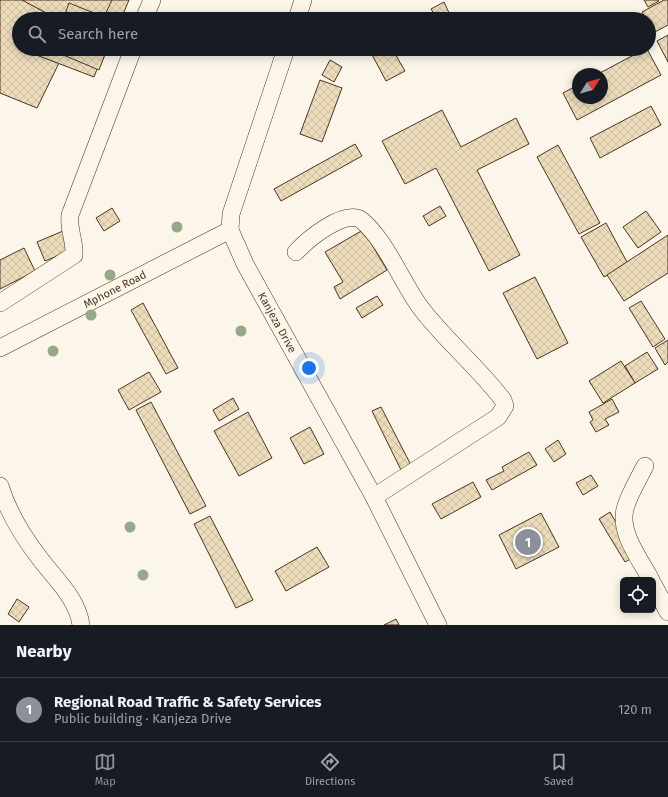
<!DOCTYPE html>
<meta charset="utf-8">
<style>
:root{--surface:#171b24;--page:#20242c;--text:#f1f3f6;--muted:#9ea1a6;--line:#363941;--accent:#8c9099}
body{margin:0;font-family:"Fira Sans",sans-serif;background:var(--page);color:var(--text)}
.controls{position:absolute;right:12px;bottom:12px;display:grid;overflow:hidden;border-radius:6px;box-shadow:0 2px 10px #0003}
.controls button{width:36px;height:36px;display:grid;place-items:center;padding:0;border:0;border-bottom:1px solid var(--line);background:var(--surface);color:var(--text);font:20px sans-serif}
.compass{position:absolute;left:572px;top:68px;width:36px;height:36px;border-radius:50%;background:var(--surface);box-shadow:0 2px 10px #0003;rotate:53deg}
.you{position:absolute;left:309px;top:368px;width:14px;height:14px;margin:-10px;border:3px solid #fff;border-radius:50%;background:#1a73e8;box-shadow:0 0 0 6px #1a73e833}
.badge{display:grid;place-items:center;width:26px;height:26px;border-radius:50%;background:var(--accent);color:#fff;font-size:13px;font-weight:700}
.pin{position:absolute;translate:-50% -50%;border:2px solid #fff;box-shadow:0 1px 4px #0006}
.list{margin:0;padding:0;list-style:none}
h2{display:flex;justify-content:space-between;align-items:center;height:52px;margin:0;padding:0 16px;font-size:17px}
h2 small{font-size:13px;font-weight:400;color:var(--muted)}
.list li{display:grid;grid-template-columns:26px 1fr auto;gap:12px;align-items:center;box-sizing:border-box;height:64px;padding:0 16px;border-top:1px solid var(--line)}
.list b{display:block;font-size:15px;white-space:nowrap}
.list p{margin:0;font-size:13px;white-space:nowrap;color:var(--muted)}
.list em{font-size:13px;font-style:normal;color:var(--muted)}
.icon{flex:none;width:22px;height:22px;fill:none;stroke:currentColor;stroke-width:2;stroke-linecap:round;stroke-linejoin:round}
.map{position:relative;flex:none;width:668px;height:625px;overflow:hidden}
.search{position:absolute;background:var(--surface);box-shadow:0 2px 10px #0003;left:12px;right:12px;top:12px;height:44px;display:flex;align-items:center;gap:10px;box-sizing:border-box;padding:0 14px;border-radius:22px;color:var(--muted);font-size:15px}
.sheet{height:116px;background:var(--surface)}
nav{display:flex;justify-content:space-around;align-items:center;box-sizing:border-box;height:56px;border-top:1px solid var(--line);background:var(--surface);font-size:11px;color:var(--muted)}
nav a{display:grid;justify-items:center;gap:2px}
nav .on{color:var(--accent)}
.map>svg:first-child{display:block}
</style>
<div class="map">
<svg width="668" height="625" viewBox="0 0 668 625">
<defs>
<pattern id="building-cross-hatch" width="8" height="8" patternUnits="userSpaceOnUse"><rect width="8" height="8" fill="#ecdcbc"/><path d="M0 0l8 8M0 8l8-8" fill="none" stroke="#ccbda1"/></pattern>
</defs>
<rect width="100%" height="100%" fill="#fbf6e9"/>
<!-- building -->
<g fill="url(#building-cross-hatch)" stroke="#4a3520">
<polygon points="0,0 23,0 52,16 50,19 19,19 19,49 36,49 34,54 59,63 37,108 0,93"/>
<polygon points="22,0 124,0 116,19 50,19 52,16"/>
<polygon points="112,0 129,0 121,19 103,19"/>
<polygon points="644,0 658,0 659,1 648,7"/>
<polygon points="664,0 668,0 668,25 653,33 649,25 649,19 646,19 642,12"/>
<polygon points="444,2 450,15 443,19 439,12 434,14 431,9"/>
<polygon points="69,3 94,13 92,19 69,19 64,17"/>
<polygon points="668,35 668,62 657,41"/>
<polygon points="36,49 105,49 94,77 34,54"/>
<polygon points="49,49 100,49 106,52 99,70"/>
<polygon points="369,49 399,49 394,52 405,71 386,81"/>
<polygon points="645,49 647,49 661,75 577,120 563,93 578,85 578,98 602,98 602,74 598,74"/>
<polygon points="330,60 342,67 334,82 322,75"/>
<polygon points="320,80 342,88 322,142 300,134"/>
<polygon points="651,106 661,125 600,158 590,138"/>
<polygon points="442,110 461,147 516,118 529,144 477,170 520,255 489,271 436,168 405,184 382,141"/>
<polygon points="355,144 362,156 281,201 274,189"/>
<polygon points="558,145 600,223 579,234 537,157"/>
<polygon points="440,206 446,216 429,226 423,216"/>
<polygon points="112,208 120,221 104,231 96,218"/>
<polygon points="646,211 661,232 638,248 623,227"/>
<polygon points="606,223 628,264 604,277 581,237"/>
<polygon points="363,230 387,270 340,299 334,287 343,282 325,252"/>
<polygon points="63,231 72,250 45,261 37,242"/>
<polygon points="668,235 668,273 624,301 607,275"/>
<polygon points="24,248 35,271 0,289 0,260"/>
<polygon points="535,277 568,343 537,359 503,293"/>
<polygon points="377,296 383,305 362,318 356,308"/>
<polygon points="641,301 665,339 653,347 629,308"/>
<polygon points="143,303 178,368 166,374 131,310"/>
<polygon points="668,340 668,362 665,365 655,348"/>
<polygon points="647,352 658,369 635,383 625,366"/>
<polygon points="621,361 635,383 603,403 589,381"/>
<polygon points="149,372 161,392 129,410 118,390"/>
<polygon points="233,398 239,409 219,421 213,410"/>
<polygon points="612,399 619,412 605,419 609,425 596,432 590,422 593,420 589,412"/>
<polygon points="151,402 206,506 190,514 136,410"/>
<polygon points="381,407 412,467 402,472 372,411"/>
<polygon points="248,412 272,458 239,476 214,431"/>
<polygon points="310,427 324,454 304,464 290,438"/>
<polygon points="558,440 566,454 554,462 545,449"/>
<polygon points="529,452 537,465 492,490 486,480 504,471 502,467"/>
<polygon points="591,475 598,486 583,495 576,483"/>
<polygon points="473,482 481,497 441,519 432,504"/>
<polygon points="610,512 635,556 625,562 599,519"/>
<polygon points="541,513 559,547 516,569 499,535"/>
<polygon points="210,516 253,600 236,608 194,524"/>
<polygon points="317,547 329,567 286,591 275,571"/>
<polygon points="17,599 29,607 19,622 8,614"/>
<polygon points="396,619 399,625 384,625"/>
</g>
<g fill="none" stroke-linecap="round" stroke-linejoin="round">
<!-- minor casing -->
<g stroke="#4a3520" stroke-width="18">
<g id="minor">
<polyline points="144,19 152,0"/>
<polyline points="297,19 303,0"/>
<path id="s1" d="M 286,49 L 231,214 L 230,230 L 245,264 L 374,497 L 438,625"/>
<path d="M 296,252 C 308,239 342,211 360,219 C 384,237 402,282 420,307 C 445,340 478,367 503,400 L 505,406 L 498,417 L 374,497"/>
<path d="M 0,303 L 74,255 C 75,241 68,229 70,215 L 133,49"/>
<path id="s2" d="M 0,348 L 230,230"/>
<path d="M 645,466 C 638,480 629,494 625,509 C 619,533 640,559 651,580"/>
<path d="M 0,486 C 8,512 22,535 38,556 C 54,578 77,597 81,625"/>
<polyline points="653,584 668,612"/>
</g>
</g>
<!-- minor -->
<use href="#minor" stroke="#fbf6e9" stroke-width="17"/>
</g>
<!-- trees -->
<g fill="#96a887">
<circle cx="177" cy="227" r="5.5"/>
<circle cx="110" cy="275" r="5.5"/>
<circle cx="91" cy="315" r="5.5"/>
<circle cx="241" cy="331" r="5.5"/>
<circle cx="53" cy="351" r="5.5"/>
<circle cx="130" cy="527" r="5.5"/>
<circle cx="143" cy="575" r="5.5"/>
</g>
<g text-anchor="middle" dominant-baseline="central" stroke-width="3" stroke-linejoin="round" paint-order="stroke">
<!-- street labels -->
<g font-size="11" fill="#4a3520" stroke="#fbf6e9">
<text stroke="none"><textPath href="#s2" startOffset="129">Mphone Road</textPath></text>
<text stroke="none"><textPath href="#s1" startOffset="294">Kanjeza Drive</textPath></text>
</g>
</g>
</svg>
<div class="controls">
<button><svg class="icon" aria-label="locate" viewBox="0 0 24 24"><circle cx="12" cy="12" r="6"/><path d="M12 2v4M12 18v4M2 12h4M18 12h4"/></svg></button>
</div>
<svg class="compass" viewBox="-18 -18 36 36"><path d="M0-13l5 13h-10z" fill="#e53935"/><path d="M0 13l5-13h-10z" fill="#9ea1a6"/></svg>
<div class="you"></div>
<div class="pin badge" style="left:528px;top:542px">1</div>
<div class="search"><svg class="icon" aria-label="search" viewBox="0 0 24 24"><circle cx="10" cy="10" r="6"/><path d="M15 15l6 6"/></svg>Search here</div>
</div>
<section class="sheet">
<h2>Nearby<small></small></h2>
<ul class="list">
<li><span class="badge">1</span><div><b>Regional Road Traffic &amp; Safety Services</b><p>Public building · Kanjeza Drive</p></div><em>120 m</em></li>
</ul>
</section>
<nav>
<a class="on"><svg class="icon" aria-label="map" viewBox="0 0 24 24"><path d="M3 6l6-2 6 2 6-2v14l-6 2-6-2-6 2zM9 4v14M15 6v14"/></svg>Map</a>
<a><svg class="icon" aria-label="directions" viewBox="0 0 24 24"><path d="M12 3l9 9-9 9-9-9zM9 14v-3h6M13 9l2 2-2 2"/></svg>Directions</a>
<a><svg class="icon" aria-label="saved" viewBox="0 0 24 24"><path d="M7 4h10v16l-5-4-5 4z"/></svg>Saved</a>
</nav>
